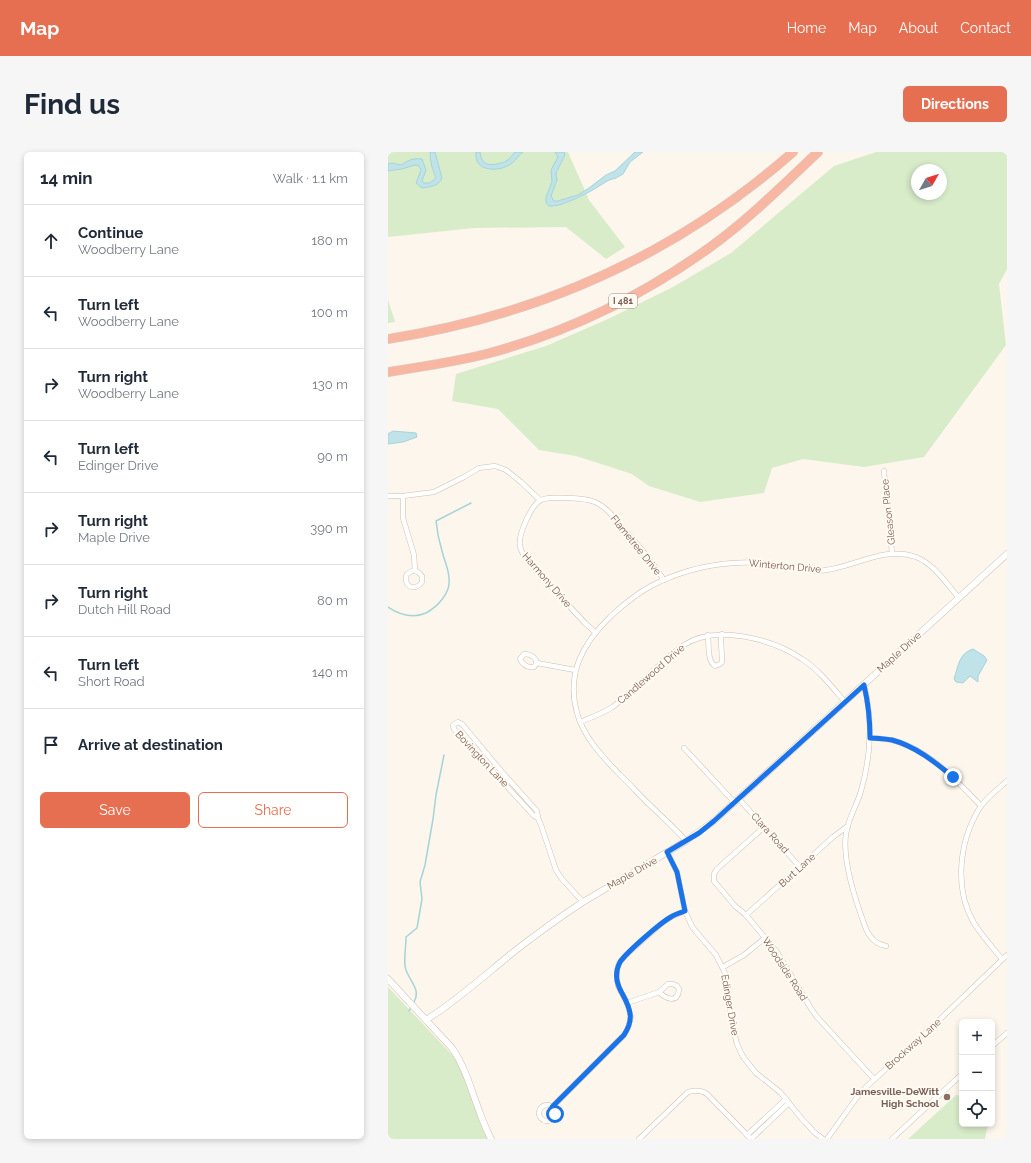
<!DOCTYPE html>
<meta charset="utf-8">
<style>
:root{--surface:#fff;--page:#f6f6f7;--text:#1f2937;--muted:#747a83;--line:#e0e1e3;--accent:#e76f51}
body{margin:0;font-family:Raleway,sans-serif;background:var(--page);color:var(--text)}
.controls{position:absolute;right:12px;bottom:12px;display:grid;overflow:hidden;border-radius:6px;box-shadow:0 2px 6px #0003}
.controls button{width:36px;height:36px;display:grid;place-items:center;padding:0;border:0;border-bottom:1px solid var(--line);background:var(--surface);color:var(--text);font:20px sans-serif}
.compass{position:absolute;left:523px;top:12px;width:36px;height:36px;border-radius:50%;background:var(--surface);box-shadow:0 2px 6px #0003;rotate:51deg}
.stop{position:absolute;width:12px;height:12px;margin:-9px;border:3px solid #1a73e8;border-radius:50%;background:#fff}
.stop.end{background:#1a73e8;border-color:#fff;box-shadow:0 1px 4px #0008}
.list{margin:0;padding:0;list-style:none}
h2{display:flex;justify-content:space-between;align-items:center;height:52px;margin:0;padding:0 16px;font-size:17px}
h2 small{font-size:13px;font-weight:400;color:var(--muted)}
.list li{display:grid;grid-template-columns:26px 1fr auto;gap:12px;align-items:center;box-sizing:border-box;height:72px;padding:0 16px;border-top:1px solid var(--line)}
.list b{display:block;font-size:15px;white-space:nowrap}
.list p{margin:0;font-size:13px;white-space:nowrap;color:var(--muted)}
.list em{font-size:13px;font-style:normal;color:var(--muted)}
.actions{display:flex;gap:8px;padding:12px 16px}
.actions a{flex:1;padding:9px 0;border:1px solid var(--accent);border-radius:6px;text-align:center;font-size:14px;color:var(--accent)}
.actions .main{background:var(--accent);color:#fff}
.icon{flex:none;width:22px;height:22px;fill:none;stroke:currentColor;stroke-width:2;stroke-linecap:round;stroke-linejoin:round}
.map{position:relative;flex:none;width:619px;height:987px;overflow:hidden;border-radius:6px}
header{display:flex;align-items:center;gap:24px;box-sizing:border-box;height:56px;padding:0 20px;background:var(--accent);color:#fff}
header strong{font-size:19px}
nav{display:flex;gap:22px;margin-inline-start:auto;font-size:14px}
.intro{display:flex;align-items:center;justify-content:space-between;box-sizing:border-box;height:96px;padding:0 24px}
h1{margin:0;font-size:28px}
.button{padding:10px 18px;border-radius:6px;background:var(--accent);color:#fff;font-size:14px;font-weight:700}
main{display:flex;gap:24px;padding:0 24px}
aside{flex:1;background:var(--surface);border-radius:6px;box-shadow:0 2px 6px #0003}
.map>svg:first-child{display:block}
</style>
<header>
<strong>Map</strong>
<nav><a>Home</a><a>Map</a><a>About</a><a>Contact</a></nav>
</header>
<div class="intro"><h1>Find us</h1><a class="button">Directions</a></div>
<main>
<aside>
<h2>14 min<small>Walk · 1.1 km</small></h2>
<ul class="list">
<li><svg class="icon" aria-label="ahead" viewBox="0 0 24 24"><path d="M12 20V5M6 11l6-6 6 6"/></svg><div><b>Continue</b><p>Woodberry Lane</p></div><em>180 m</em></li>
<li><svg class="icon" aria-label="left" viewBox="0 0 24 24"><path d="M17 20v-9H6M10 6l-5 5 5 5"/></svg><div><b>Turn left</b><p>Woodberry Lane</p></div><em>100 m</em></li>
<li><svg class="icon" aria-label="right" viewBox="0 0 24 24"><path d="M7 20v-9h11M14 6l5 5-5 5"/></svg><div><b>Turn right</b><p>Woodberry Lane</p></div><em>130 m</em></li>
<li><svg class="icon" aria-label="left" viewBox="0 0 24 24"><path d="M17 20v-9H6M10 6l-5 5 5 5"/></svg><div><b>Turn left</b><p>Edinger Drive</p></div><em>90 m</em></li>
<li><svg class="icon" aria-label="right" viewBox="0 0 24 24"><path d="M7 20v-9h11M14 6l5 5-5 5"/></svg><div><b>Turn right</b><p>Maple Drive</p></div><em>390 m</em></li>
<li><svg class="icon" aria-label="right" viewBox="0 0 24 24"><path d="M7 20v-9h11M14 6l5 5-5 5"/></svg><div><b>Turn right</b><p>Dutch Hill Road</p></div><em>80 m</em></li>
<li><svg class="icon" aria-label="left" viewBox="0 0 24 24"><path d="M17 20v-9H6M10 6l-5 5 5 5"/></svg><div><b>Turn left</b><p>Short Road</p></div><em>140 m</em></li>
<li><svg class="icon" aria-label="arrive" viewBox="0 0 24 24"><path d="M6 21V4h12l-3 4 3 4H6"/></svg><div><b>Arrive at destination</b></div></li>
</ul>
<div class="actions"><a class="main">Save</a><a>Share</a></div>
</aside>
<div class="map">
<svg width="619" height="987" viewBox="0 0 619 987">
<rect width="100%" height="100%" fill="#fdf6ec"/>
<!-- green -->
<g fill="#d8ecc9" fill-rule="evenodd">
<polygon points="0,0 180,0 201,48 237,95 218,107 178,75 86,76 0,85"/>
<path d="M 488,0 L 619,0 L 619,117 L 611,132 L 618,193 L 536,305 L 476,315 L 415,307 L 384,316 L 376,341 L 312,350 L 261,334 L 244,322 L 188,304 L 151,298 L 110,257 L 64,249 L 68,222 L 158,194 L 220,167 L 285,135 L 343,101 L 446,14 ZM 529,18 L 553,18 L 553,42 L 529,42 Z"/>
<polygon points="0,148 7,170 0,171"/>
<polygon points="0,835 69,908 78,927 89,961 100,987 0,987"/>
<polygon points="568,943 574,944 574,972 600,972 597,987 520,987"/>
</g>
<!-- water -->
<g fill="#bfe3e8" stroke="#a5d3da">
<path d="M 42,0 L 47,0 L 54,26 C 51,34 42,35 34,36 L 28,31 L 33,18 L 31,14 L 27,13 L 14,17 L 0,19 L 0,12 L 4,11 L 13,13 C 21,8 24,6 34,7 L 38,18 L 34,29 L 36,31 L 42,31 L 48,26 C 44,17 42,9 42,0 Z"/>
<path d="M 88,0 L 92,0 C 93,11 99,14 109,12 C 112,11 116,11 118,9 C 122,7 124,3 127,0 L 135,0 C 131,3 128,8 124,11 C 112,21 85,20 88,0 Z"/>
<polygon points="167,0 176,0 177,3 168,21 169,28 163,44 166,49 170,49 190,43 201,36 218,23 227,19 247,0 255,0 242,10 235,22 228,26 221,28 203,39 187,47 171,53 164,54 161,54 158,51 158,45 164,30 163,18 170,5"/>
<polygon points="5,279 28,281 29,285 15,290 0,292 0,282"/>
<path d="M 585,497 L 596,504 L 599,508 L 590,524 L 590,530 L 582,524 L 575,531 L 568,530 L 566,527 C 570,515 571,501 585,497 Z"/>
</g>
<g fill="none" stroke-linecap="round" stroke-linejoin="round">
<!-- stream -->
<g stroke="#a5d3da" stroke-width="1.5">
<path d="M 0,455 C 12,463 24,467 38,461 C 49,455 63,441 61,427 C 61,417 56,408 54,399 C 51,389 49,379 48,369 L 83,351"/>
<path d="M 26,850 C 34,836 19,828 17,814 C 16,805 18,795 18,785 L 29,776 L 34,747 L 32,730 L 37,713 L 45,667 L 48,643 L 56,603"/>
<polyline points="21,859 22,857"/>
</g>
<!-- minor casing -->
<g stroke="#d1beb0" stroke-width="5.5">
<g id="minor">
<polyline points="496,319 504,401"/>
<polyline points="0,344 15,344 46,340 76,325 91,316 107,314 118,318 133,330 152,348"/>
<path d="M 15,344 L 15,366 L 26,403 L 27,419 L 24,419 L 19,422 C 14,433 26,441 34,430 L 34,424 L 30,420 L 27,419"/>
<path d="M 207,480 L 197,471 L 140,410 C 137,405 133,400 132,394 C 130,383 143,353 153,348 C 162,344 198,346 207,350 C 218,355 225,364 232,373 C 248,390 263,408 276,428"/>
<path d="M 320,483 C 321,492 319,509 327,514 L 332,512 L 334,510 L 333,486 L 334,482"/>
<path d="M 136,502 C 143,502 153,508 146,515 C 139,516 135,513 132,507 Z"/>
<polyline points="149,511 187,518"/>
<path d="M 476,533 C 485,568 483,604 473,639 C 469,653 460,667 458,682 C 454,708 469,753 478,777 C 483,787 488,792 498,794"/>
<path d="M 192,570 C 202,566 213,562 223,556 C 231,551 238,543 246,537 C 262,522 278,505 296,493 C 328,472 385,487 414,507 C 431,518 444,535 457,550"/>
<path d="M 482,586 C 490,586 497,587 504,588 C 541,598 567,627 593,654"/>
<polyline points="296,596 347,651"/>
<polyline points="351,647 412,715"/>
<polyline points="150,666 146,664 66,577 65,573 70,570 74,572 114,620 149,659 150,666 153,673 168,718 174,727 195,750"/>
<polyline points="376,675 329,717 326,722 326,729 347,754 358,763 389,800 422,855 429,865 486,927"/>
<path d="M 298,689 C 287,676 275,666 263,654 C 252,644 243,633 232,623 C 215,605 196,586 189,561 C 178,521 195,491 223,464 C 235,453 248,442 263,434 C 288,421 317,413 345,411 C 362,410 379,411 395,414 C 407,416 419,419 431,419 C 465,417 494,393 528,405 C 546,412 559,432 571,446"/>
<polyline points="279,700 289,720 297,759 301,768 305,776 328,803 337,821 345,877 349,892 353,901 356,906 368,921 392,940 414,967 426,980 435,987"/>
<polyline points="358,763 445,685 460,674"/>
<path d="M 614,807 C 605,796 594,784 586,771 C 566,737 571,690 591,657 C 596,648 611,636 619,629"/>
<polyline points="335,815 356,803 377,786"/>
<path d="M 280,832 L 285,832 L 289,834 L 291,837 C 290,852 278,847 271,840 Z"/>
<polyline points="239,851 271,840"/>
<polyline points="604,894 619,881"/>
<circle cx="159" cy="961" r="8"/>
<polyline points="164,955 236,883 240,876 243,865 239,851 230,834 229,827 229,818 231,811 238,803 274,771 283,765 297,759"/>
<polyline points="359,983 398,947"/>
<path d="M 251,987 L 300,940 C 307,938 314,938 319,942 L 363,987"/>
<polyline points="363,987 401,951"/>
<polyline points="439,987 467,948 478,935 546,873 619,803"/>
<polyline points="504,987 574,922"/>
</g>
</g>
<!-- tertiary casing -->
<g stroke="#d1beb0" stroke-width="7">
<g id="tertiary">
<path d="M 0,827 L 64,896 C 78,916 83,938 92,961 C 95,970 99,978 103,987"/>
<path d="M 38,868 C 70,848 98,822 128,798 C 150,781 172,765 195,750 L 298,689 L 326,669 L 619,402"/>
</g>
</g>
<!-- motorway casing -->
<g stroke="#dad1cd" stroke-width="10">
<g id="motorway">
<path d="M 0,187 C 152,163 289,102 405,0"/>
<path d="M 0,220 C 33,215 66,210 98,202 C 178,181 254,144 321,96 C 360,68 395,33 430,0"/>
</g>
</g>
<!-- minor -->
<use href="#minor" stroke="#fff" stroke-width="4.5"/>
<!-- tertiary -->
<use href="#tertiary" stroke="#fff" stroke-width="6"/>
<!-- motorway -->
<use href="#motorway" stroke="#f7b7a3" stroke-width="9"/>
</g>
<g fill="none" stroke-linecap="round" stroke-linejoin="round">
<!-- route -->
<path stroke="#1a73e8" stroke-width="5" d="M 167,962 L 164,955 L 236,883 C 246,868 243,858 235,843 C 232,838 230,834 229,828 C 228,823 229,816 232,810 C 239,800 272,771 283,765 C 287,762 292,761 297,759 L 289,720 L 279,700 L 311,681 L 326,669 L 476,533 C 480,550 482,568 482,586 C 489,586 497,587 504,588 C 527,594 547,610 565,625"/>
</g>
<!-- markers -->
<circle fill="#8d6e63" stroke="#fffaf3" stroke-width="1.5" cx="559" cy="945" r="4"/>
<g text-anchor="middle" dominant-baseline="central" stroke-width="4" stroke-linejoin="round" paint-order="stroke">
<!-- shield labels -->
<rect fill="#fffaf3" stroke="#a28b7f" stroke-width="1" x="221" y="142" width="28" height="14" rx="3"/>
<g font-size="9" font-weight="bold" fill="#7a5c4d">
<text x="235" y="149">I 481</text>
</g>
<!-- street labels -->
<g font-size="10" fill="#7a5c4d" stroke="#fffaf3">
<text transform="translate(500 360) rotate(-96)">Gleason Place</text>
<text transform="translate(248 393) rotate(51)">Flametree Drive</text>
<text transform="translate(397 414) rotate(5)">Winterton Drive</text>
<text transform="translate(159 428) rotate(49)">Harmony Drive</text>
<text transform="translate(511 500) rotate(-42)">Maple Drive</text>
<text transform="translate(263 522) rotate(-41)">Candlewood Drive</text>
<text transform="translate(94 607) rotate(47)">Bovington Lane</text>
<text transform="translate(382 681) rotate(48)">Clara Road</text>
<text transform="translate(409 718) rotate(-42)">Burt Lane</text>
<text transform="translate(244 721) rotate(-30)">Maple Drive</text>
<text transform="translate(397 817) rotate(57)">Woodside Road</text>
<text transform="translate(342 853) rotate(80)">Edinger Drive</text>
<text transform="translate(525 892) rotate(-42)">Brockway Lane</text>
</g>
<!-- education labels -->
<g font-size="10" font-weight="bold" fill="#785e54" stroke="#fffaf3" text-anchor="end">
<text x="551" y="939">Jamesville-DeWitt<tspan x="551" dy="12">High School</tspan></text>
</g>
</g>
</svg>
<div class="controls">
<button>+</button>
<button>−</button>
<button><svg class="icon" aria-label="locate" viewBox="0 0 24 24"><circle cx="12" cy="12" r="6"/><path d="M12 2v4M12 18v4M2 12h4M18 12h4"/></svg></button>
</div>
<svg class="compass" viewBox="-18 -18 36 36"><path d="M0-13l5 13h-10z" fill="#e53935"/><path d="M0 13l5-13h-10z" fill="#747a83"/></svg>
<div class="stop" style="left:167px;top:962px"></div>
<div class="stop end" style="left:565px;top:625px"></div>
</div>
</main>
